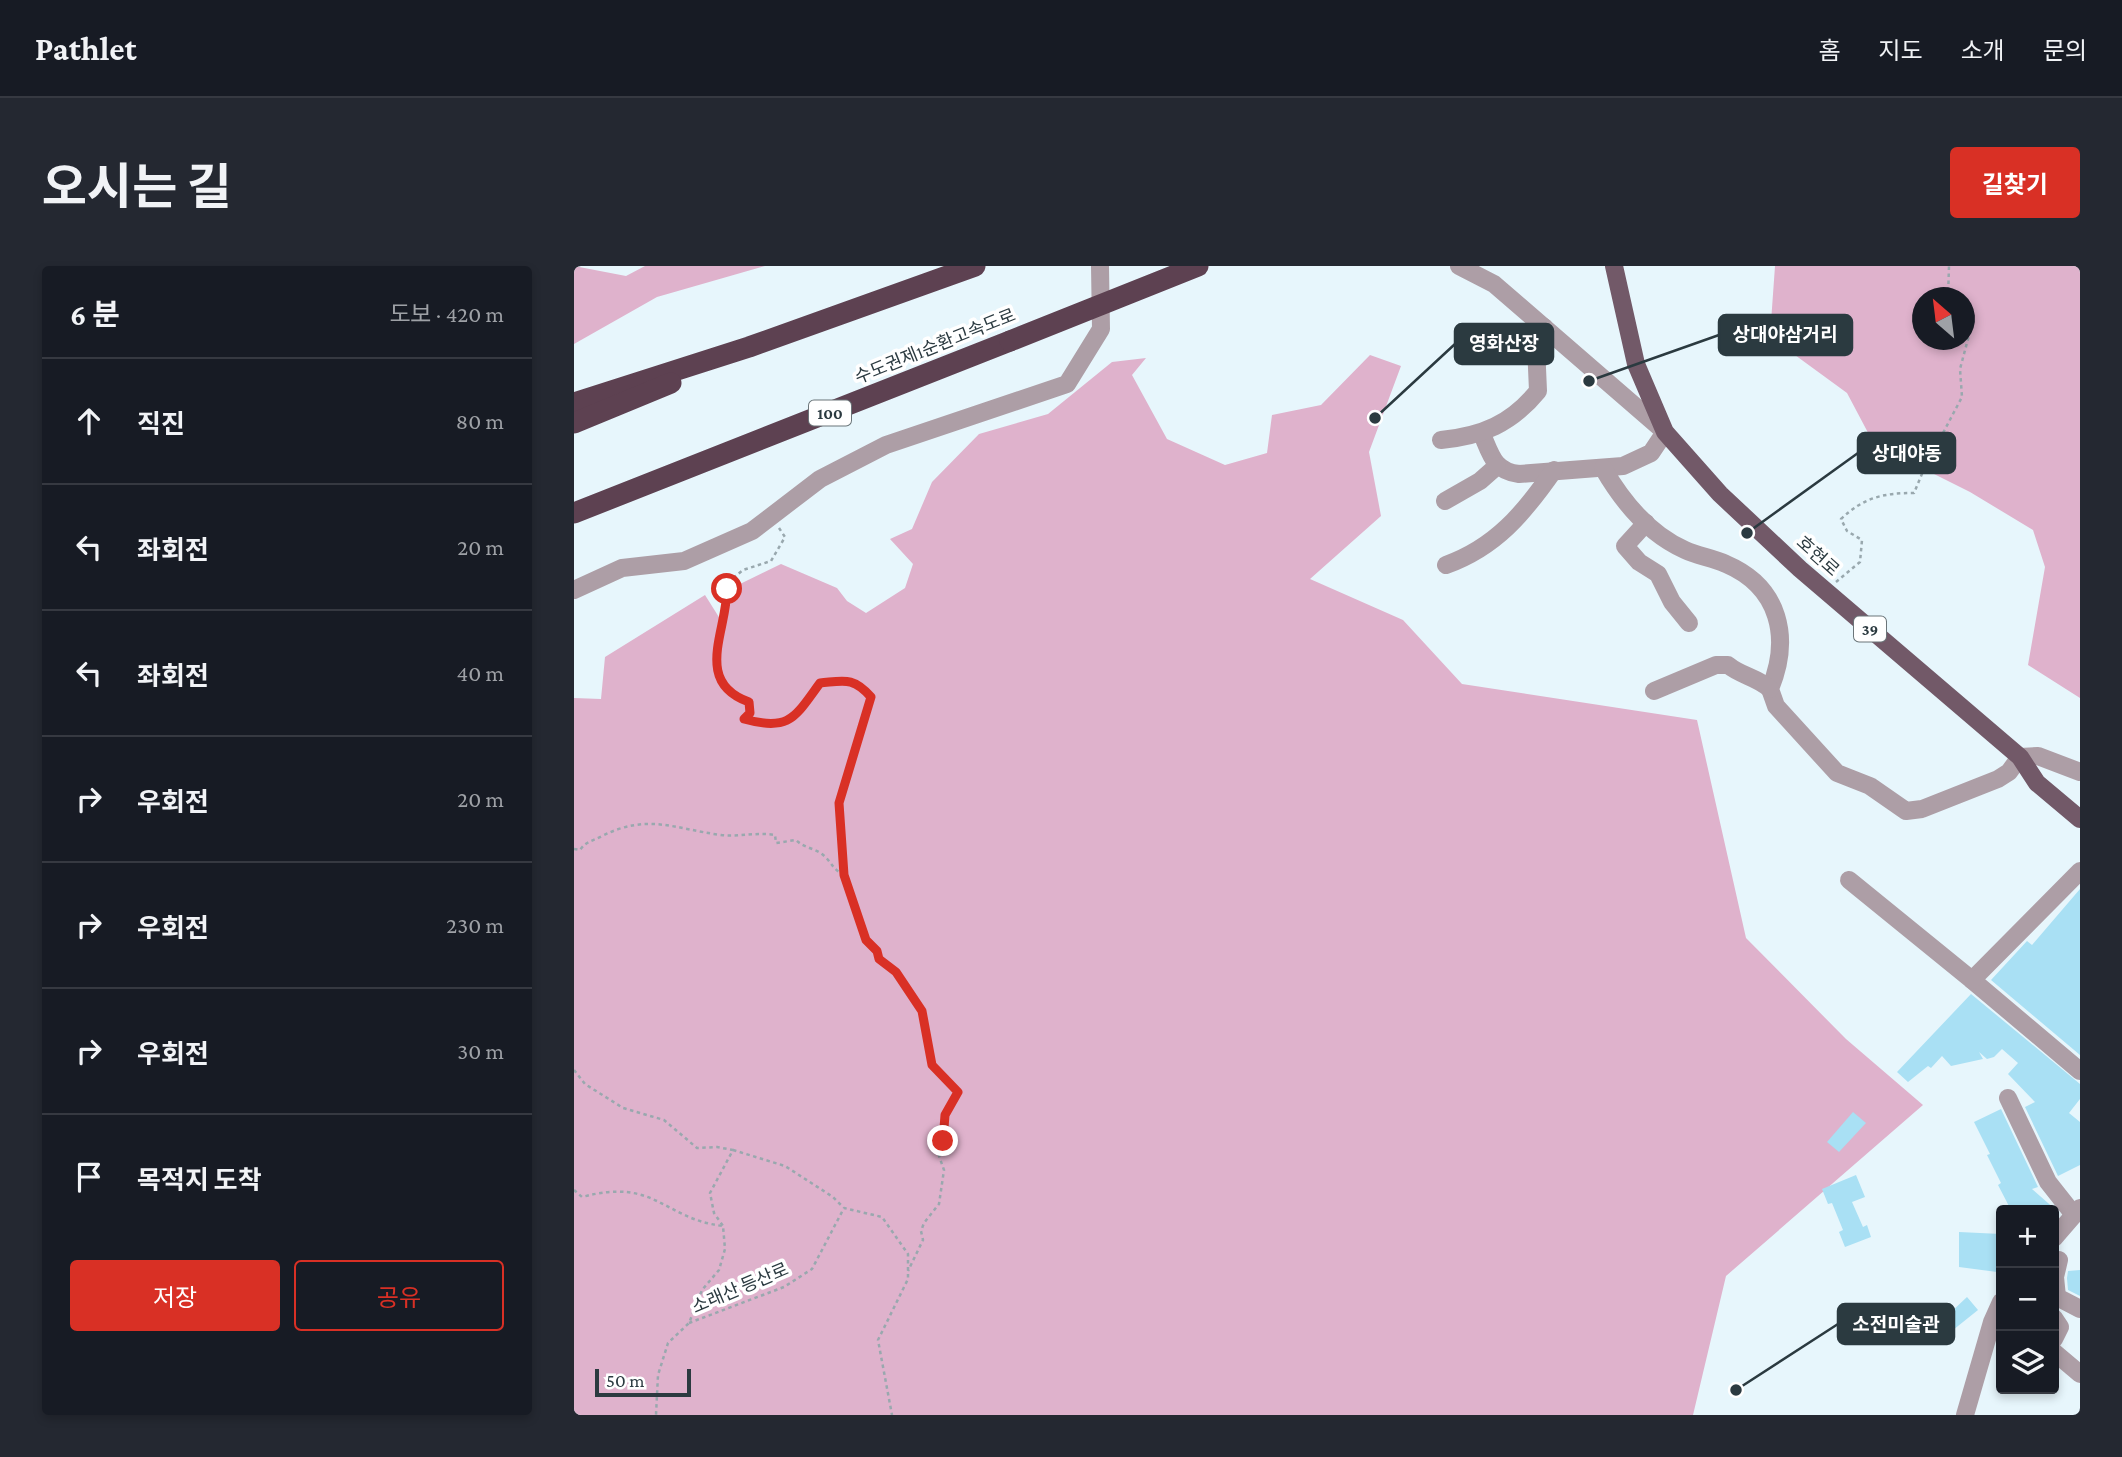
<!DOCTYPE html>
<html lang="ko">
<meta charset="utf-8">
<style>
:root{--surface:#171b24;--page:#242831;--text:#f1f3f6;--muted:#9ea1a6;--line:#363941;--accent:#d93025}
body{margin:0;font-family:"Crimson Pro","Noto Sans KR",serif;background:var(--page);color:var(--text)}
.controls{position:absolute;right:21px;bottom:21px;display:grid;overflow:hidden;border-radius:7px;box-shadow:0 4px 10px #0003}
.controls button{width:63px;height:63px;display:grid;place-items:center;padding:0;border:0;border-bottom:2px solid var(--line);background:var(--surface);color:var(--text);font:35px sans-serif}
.compass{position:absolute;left:1338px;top:21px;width:63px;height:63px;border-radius:50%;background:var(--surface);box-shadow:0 4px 10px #0003;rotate:332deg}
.scale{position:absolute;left:21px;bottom:18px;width:96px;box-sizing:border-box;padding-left:7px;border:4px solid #2b3a40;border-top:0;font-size:19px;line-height:24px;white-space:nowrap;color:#2b3a40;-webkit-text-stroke:5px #fff;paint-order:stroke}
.stop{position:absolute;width:21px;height:21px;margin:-16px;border:5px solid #d93025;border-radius:50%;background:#fff}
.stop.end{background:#d93025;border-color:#fff;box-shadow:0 2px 7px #0008}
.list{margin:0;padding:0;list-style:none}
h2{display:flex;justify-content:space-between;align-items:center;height:91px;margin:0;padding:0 28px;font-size:30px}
h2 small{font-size:23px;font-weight:400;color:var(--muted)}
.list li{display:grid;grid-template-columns:46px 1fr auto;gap:21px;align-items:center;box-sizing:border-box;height:126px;padding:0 28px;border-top:2px solid var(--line)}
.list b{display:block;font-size:26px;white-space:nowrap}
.list em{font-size:23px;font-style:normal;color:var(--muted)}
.actions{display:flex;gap:14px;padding:21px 28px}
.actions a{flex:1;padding:16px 0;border:2px solid var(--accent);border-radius:7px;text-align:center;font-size:24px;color:var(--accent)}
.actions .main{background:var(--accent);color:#fff}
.icon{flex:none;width:38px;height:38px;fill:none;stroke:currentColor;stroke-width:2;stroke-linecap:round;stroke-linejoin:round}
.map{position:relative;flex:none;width:1506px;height:1149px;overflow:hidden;border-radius:7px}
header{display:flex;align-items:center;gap:42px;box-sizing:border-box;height:98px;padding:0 35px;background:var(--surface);border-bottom:2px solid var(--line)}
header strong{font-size:33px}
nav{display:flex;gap:38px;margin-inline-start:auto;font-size:24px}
.intro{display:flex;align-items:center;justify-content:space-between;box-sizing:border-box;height:168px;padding:0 42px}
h1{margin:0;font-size:49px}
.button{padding:18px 32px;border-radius:7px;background:var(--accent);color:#fff;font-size:24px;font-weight:700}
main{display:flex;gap:42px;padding:0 42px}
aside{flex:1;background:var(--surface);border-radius:7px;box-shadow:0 4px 10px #0003}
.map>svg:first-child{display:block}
</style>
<header>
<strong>Pathlet</strong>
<nav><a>홈</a><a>지도</a><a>소개</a><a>문의</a></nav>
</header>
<div class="intro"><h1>오시는 길</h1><a class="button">길찾기</a></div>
<main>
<aside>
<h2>6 분<small>도보 · 420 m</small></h2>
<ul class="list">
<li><svg class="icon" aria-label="ahead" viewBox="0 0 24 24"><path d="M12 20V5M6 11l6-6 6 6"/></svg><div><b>직진</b></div><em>80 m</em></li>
<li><svg class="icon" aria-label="left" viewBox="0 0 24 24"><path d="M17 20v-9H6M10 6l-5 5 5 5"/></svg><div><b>좌회전</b></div><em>20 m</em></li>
<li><svg class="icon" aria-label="left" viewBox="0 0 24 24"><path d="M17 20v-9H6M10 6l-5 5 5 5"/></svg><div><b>좌회전</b></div><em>40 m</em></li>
<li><svg class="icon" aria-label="right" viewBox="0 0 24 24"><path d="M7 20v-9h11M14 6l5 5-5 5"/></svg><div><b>우회전</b></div><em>20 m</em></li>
<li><svg class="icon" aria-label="right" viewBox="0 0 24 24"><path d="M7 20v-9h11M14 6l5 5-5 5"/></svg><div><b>우회전</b></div><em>230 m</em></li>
<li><svg class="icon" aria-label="right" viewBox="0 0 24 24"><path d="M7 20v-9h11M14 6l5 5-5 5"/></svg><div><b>우회전</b></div><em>30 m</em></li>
<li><svg class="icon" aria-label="arrive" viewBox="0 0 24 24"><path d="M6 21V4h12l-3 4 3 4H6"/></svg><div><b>목적지 도착</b></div></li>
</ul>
<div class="actions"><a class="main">저장</a><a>공유</a></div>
</aside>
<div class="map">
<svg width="1506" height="1149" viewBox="0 0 1506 1149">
<rect width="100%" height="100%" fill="#e7f6fc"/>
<!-- forest -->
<g fill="#dfb2cc" fill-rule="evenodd">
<polygon points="0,0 52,10 71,0 191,0 83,31 0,78"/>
<path d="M 1201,0 L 1506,0 L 1506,432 L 1454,399 L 1471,301 L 1459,264 L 1396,226 L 1300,178 L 1273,127 L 1210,81 L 1197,56 ZM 1349,32 L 1391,32 L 1391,74 L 1349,74 Z"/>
<polygon points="796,89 827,100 795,186 807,250 736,313 829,354 888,418 1123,454 1172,672 1272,773 1349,839 1152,1010 1119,1149 0,1149 0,432 27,433 31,391 131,329 148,356 166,318 207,298 263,322 273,335 292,347 331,322 339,298 316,273 338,263 358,216 405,168 474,148 538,96 572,92 558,109 593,173 651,199 693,187 698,149 747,139"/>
</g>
<!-- building -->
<g fill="#a9e0f4">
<polygon points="1506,623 1506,789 1417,714 1453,675 1458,679"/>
<polygon points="1397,728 1506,818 1506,833 1495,847 1506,856 1506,899 1484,910 1451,841 1461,836 1434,808 1444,797 1428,783 1420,791 1413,793 1405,786 1409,793 1377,800 1368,790 1357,802 1354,800 1334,816 1323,806"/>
<polygon points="1427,843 1464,921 1458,923 1482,944 1437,944 1424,919 1427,917 1413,889 1416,888 1400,856"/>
<polygon points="1279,846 1292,857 1265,886 1253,876"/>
<polygon points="1282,909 1291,931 1278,936 1289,961 1293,959 1297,971 1271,981 1265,966 1269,964 1258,937 1254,938 1248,923"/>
<polygon points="1385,966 1427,968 1423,1006 1385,1001"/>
<polygon points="1506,1004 1506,1030 1494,1024 1493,1012 1494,1005"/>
<polygon points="1393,1031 1404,1044 1379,1064 1360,1066 1357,1053 1375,1048"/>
</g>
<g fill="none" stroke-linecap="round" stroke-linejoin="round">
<!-- path -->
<g stroke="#99a8ae" stroke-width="2.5" stroke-dasharray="3.5 3.5" stroke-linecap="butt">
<polyline points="1374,32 1375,0"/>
<path d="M 205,262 L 211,271 L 197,295 L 169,304 L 153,317 C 152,360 119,416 175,436 L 176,447 L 170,453 C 216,466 222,451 246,417 C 270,415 279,410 297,431 L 265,537 L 270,609 L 292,674 L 303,685 L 305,693 L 322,706 L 348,745 L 358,799 L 384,826 L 371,849 L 364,887 L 370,904 L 365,938 L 350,957 L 347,965 L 349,974 L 334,1005"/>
<path d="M 1262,316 L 1286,296 L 1288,274 L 1273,265 L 1267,253 C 1290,231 1310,227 1340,227 L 1350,203 L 1388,131 L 1386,103 L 1398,58 L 1391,52"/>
<path d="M 0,583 L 6,584 C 12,575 19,575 28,570 C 74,547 101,563 147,569 C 165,571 182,566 201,569 L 202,577 L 222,574 C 230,582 240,582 248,588 C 258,596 258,603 270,609"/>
<polyline points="0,804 11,818 49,842 90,854 123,882 143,881 159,884 136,927 140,947 149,960"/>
<polyline points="159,884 211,900 259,931 269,941"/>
<path d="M 0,924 L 8,931 C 82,911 89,953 149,960 L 151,983 L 145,1004 L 128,1024 L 115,1057 L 94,1077 L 84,1109 L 82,1149"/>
<polyline points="115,1057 210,1021 238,1003 270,942 308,951 334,988 334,1013 304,1074 318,1149"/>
</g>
<!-- minor -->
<g stroke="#ad9ea6" stroke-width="18">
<path d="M 885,0 L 920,18 L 1091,166 L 1077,187 L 1049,200 L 945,208 C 920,205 917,189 908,168"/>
<path d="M 867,174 C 908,170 937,158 964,125 L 962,79 L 970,61"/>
<path d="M 1029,202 C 1048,235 1075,268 1111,284 C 1124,290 1139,292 1152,298 C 1206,321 1217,372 1196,423 L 1202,440 L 1263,507 L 1296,520 L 1332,545 L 1348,543 L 1424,513 L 1435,506 L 1446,491 L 1464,490 L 1506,506"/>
<polyline points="871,235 906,215 923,200"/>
<polyline points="1072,257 1051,280 1065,296 1084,308 1098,336 1115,357"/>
<path d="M 872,299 C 922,281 950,247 980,204"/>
<polyline points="0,324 48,302 110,295 178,265 246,213 312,179 493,118 527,63 526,0"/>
<path d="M 1080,425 L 1142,399 L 1154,399 C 1167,410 1183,411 1196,423"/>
<polyline points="1506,605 1398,714 1506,805"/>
<polyline points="1275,614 1398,714"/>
<polyline points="1434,832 1474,916 1500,949"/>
<polyline points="1480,972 1506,942"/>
<polyline points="1485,994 1481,1011 1483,1031 1506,1043"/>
<polyline points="1480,1052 1486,1061 1480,1073"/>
<polyline points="1480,1086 1506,1108"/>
<polyline points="1391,1149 1418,1056 1427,1036"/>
</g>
<!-- major -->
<polyline stroke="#725968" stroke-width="18" points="1040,0 1062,98 1091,166 1146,228 1226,303 1446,491 1463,517 1506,553"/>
<!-- highway -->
<g stroke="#5d4151" stroke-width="21">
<polyline points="0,137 175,81 401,0"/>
<polyline points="0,157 97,117"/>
<polyline points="0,247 436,75"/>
</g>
<!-- highway-bridge -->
<polyline stroke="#5d4151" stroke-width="21" points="436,75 624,0"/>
</g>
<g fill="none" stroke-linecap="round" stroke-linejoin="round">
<!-- route -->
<path stroke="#d93025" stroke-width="9" d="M 153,323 C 153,365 119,416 175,436 L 176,447 L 170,453 C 216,466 221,451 246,417 C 269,415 279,410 297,431 L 265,537 L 270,609 L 292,674 L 303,685 L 305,693 L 322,706 L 348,745 L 358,799 L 384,826 L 371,849 L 369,875"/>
</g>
<g text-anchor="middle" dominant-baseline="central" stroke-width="7" stroke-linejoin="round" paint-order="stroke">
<!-- shield labels -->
<g fill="#fff" stroke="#6b7579" stroke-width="2">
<rect x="235" y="134.5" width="42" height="25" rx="5"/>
<rect x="1280" y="350.5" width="32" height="25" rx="5"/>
</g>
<g font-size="16" font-weight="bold" fill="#2b3a40">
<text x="256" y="147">100</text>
<text x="1296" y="363">39</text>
</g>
<!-- street labels -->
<g font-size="18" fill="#2b3a40" stroke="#fff">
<text transform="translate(361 80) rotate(-22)">수도권제1순환고속도로</text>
<text transform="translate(1244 290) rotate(42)">호현로</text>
<text transform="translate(166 1022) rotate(-23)">소래산 등산로</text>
</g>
</g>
<!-- callouts -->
<path fill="none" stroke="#2b3a40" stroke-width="2.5" d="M1015 115L1145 69M801 152L881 78M1173 267L1284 187M1162 1124L1264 1058"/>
<g fill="#2b3a40" stroke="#fff" stroke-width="2.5">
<circle cx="1015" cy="115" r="7"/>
<circle cx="801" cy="152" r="7"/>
<circle cx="1173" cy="267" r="7"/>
<circle cx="1162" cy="1124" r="7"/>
</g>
<g fill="#2b3a40" stroke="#2b3a40" stroke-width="2.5">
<rect x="1145" y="49" width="133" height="40" rx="7"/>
<rect x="881" y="58" width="98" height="40" rx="7"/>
<rect x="1284" y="167" width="97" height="40" rx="7"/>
<rect x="1264" y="1038" width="116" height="40" rx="7"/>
</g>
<g font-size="19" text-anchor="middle" font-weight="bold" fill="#fff">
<text x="1211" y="75">상대야삼거리</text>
<text x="930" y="84">영화산장</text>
<text x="1333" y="194">상대야동</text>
<text x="1322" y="1065">소전미술관</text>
</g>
</svg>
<div class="controls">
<button>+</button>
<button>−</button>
<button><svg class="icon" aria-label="layers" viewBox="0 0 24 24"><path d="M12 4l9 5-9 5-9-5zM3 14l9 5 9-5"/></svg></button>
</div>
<svg class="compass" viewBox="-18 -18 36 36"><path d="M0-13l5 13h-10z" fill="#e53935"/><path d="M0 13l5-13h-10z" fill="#9ea1a6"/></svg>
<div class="scale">50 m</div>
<div class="stop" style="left:153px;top:323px"></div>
<div class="stop end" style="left:369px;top:875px"></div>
</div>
</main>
